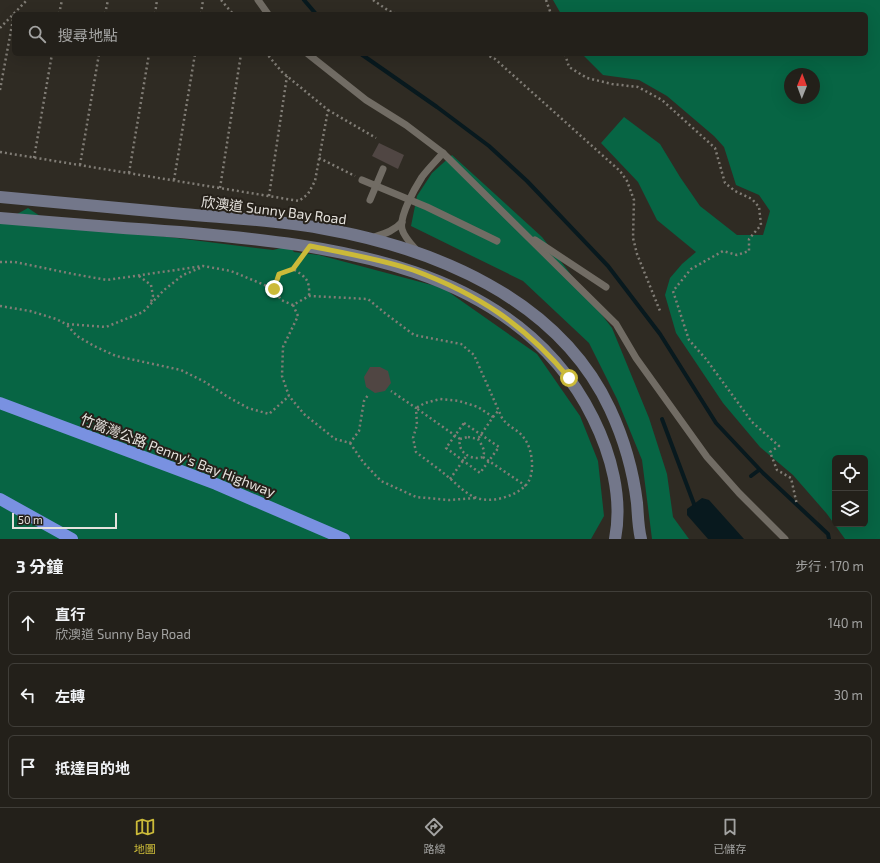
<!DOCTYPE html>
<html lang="zh-TW">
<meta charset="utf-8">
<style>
:root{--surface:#23201a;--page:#2f2d27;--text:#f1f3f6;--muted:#a3a3a2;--line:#403e39;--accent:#cbba39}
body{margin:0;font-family:"Exo 2","Noto Sans TC",sans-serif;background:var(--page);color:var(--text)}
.controls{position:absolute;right:12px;bottom:12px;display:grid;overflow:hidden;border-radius:6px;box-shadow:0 4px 16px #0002}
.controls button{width:36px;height:36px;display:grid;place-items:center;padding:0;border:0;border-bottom:1px solid var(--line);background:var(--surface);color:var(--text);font:20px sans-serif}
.compass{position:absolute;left:784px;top:68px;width:36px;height:36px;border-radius:50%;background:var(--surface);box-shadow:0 4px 16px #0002;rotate:1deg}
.scale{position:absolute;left:12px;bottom:10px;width:105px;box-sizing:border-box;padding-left:4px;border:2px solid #e5e2dd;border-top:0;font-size:11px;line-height:14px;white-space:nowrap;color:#e5e2dd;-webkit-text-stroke:3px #26211a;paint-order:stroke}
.stop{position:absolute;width:12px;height:12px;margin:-9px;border:3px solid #cbba39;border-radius:50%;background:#fff}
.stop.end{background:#cbba39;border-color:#fff;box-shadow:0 1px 4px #0008}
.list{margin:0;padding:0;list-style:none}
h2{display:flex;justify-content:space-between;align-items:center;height:52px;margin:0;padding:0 16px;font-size:17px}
h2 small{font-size:13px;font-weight:400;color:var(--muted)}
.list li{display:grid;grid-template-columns:26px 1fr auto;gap:12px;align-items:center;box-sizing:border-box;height:64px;margin:0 8px 8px;padding:0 8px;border:1px solid var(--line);border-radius:6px}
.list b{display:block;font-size:15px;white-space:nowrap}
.list p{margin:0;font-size:13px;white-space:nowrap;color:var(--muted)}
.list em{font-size:13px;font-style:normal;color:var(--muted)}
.icon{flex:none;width:22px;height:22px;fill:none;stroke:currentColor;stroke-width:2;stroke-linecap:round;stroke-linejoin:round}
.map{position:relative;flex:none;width:880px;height:539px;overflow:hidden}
.search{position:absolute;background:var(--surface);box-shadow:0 4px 16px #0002;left:12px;right:12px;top:12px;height:44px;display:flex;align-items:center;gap:10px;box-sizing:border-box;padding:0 14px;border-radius:6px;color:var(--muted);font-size:15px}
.sheet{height:268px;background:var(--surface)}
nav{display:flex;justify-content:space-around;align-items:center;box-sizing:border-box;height:56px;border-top:1px solid var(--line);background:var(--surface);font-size:11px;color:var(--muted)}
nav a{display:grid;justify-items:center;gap:2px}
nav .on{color:var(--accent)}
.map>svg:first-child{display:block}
</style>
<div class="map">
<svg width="880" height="539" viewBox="0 0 880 539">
<rect width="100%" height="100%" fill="#2f2b23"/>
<!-- green -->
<g fill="#076544" fill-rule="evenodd">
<path d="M 553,0 L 880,0 L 880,539 L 845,539 L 827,514 L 793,475 L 760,447 L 723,403 L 676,333 L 665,295 L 670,278 L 682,264 L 696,252 L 657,220 L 638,182 L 601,143 L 624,117 L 660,144 L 680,177 L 700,206 L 737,235 L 763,235 L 770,211 L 759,195 L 736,185 L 724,147 L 714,136 L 667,96 L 639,80 L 603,75 L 582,54 L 866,54 L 866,14 L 561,14 ZM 790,74 L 814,74 L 814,98 L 790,98 ZM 835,458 L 865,458 L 865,524 L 835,524 Z"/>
<polygon points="452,155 542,237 612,328 649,418 667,474 673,517 689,539 652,539 642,460 617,399 589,343 523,281 411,226 417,196 432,173"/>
<polygon points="28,208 49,222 273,250 289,246 294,252 319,255 443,288 537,354 580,416 598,461 604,516 591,539 0,539 0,217 10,218"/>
</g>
<!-- water -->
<polygon fill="#08191e" points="702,498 709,500 744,539 708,539 687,515 687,509"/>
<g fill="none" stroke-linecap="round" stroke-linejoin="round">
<!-- stream -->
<g stroke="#08191e" stroke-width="4">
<polyline points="304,0 316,14"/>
<polyline points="361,54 437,107 489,146 527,181 608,266 660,334 716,423 763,473 828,534 829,539"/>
<polyline points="662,419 694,504"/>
<polyline points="751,476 759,470"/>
</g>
</g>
<!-- building -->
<g fill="#504643">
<polygon points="379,143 404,155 398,169 372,156"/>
<polygon points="370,367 380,367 388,371 391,383 385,391 375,393 366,387 364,377"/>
</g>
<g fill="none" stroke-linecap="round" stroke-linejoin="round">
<!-- path -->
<g stroke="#817d76" stroke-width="2.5" stroke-dasharray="2 3" stroke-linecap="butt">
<polyline points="221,0 233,14"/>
<polyline points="373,0 389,11 397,14"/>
<polyline points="546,0 551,14"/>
<polyline points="59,14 62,0"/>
<polyline points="105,14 108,0"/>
<polyline points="155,14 157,0"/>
<polyline points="201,14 203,0"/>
<polyline points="0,28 27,0"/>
<polyline points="485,54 495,59 620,171 627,181 634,200 633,238 637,254 660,311"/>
<polyline points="565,54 569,67 587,78 612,84 638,87 662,100 715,148 725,183 735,191 752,199 759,207 761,225 749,239 749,251 737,255 723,251 691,269 673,291 689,340 706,359 752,422 779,446 770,452 777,470 791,478 797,505"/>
<polyline points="0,90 14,14"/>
<polyline points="328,110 376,138"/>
<polyline points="0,152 299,201 308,194 315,181 328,110 282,72 267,54"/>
<polyline points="34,158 52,54"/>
<polyline points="319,158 355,176"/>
<polyline points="80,165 99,54"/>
<polyline points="129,173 149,54"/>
<polyline points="174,180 195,54"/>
<polyline points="220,188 241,54"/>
<polyline points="269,196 287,76"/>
<path d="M 301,258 L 293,269 C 306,277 310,280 309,296"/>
<path d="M 0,262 L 15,262 L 73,274 L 107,280 L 203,266 L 231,271 L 274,289 L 281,300 L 293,305 L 309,296 L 368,299 L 386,314 L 414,335 L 461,344 L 474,355 L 502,418 C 508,427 519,430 524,438 C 533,449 536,476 525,486 C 514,497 491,503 477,498 C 465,494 457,484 447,476 C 438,468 426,460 416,452 L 413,438 L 417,425 L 416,408 L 391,391"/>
<polyline points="200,268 183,275 164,290 143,312 106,327 66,324 77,336 94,346 116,356 181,370 205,382 228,397 248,408 269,414 289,396"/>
<polyline points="139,276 151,285 153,296 151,302"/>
<polyline points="274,289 279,274 293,269"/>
<polyline points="293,305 298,316 283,347 282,376 289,396 304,414 335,439 350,443 359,431 364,401 368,395"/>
<polyline points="0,306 30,311 56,319 66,324"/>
<polyline points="493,417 499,410"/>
<polygon points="464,423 499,447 480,473 446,448"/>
<path d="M 468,437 L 478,439 C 481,444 486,450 483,457 C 471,461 457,452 460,439 Z"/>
<polyline points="460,439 416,408 425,403 440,399 459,401 478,407 493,417 478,439"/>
<polyline points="350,443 363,462 381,481 416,497 449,500 476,498"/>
<polyline points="483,457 526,486"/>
<polyline points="450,479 467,455"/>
</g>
<!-- service -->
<g stroke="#716c64" stroke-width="7">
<polyline points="258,0 268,14"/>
<polyline points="308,54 366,100 406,125 443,153 616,324 636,358 707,457 739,493 785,539"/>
<polyline points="362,180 427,207 497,241"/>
<polyline points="370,200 383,169"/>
<path d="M 371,238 C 383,234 393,232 402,222"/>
<polyline points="535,240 606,287"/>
<path d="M 418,252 C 412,245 404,237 402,229 C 399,216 415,188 422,177 C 428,169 436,161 443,153"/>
</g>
<!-- secondary -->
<g stroke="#73778a" stroke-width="12">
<path d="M 0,197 C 61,203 122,208 183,214 C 229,218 275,220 320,228 C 434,248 558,298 610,409 C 624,439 633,470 637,503 C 638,515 638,527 641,539"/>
<path d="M 0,218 C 60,223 120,228 180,232 C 331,245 517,264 593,418 C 611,454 623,498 615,539"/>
</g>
<!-- motorway -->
<g stroke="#7991e1" stroke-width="12">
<polyline points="0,403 216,484 344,539"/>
<polyline points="0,499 72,539"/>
</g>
</g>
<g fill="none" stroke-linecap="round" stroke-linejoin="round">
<!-- route -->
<path stroke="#cbba39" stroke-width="5" d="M 274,289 L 279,274 L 293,269 L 310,246 C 344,253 380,259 413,270 C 478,294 525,325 569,378"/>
</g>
<g text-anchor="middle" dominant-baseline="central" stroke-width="4" stroke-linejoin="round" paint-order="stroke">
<!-- street labels -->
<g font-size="14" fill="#e5e2dd" stroke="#26211a">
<text transform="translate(274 210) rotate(7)">欣澳道 Sunny Bay Road</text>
<text transform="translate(178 455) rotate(21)">竹篙灣公路 Penny's Bay Highway</text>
</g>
</g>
</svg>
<div class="controls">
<button><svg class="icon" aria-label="locate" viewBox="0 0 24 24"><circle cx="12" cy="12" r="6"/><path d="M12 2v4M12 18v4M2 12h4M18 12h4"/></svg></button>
<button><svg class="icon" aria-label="layers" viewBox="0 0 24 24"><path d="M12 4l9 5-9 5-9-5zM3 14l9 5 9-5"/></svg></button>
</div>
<svg class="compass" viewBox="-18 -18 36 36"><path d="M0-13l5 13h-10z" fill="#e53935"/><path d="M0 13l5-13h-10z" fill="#a3a3a2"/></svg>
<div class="scale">50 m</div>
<div class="stop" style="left:569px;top:378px"></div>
<div class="stop end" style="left:274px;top:289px"></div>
<div class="search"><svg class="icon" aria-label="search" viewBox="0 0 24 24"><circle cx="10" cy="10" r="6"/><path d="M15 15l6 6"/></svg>搜尋地點</div>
</div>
<section class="sheet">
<h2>3 分鐘<small>步行 · 170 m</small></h2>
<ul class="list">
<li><svg class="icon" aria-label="ahead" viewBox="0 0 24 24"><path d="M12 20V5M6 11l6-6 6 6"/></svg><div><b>直行</b><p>欣澳道 Sunny Bay Road</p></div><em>140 m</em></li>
<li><svg class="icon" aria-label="left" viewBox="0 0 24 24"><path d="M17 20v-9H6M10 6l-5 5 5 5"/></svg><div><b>左轉</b></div><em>30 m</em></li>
<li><svg class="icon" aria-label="arrive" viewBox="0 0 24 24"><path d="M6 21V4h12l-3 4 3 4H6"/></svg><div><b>抵達目的地</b></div></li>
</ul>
</section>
<nav>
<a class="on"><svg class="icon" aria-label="map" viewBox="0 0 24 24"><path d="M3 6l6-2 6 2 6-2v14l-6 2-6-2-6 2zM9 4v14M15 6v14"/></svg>地圖</a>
<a><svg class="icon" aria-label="directions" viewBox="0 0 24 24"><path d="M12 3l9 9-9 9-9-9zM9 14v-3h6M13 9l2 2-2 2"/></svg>路線</a>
<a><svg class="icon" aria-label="saved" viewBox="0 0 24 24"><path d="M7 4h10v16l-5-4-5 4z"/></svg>已儲存</a>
</nav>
